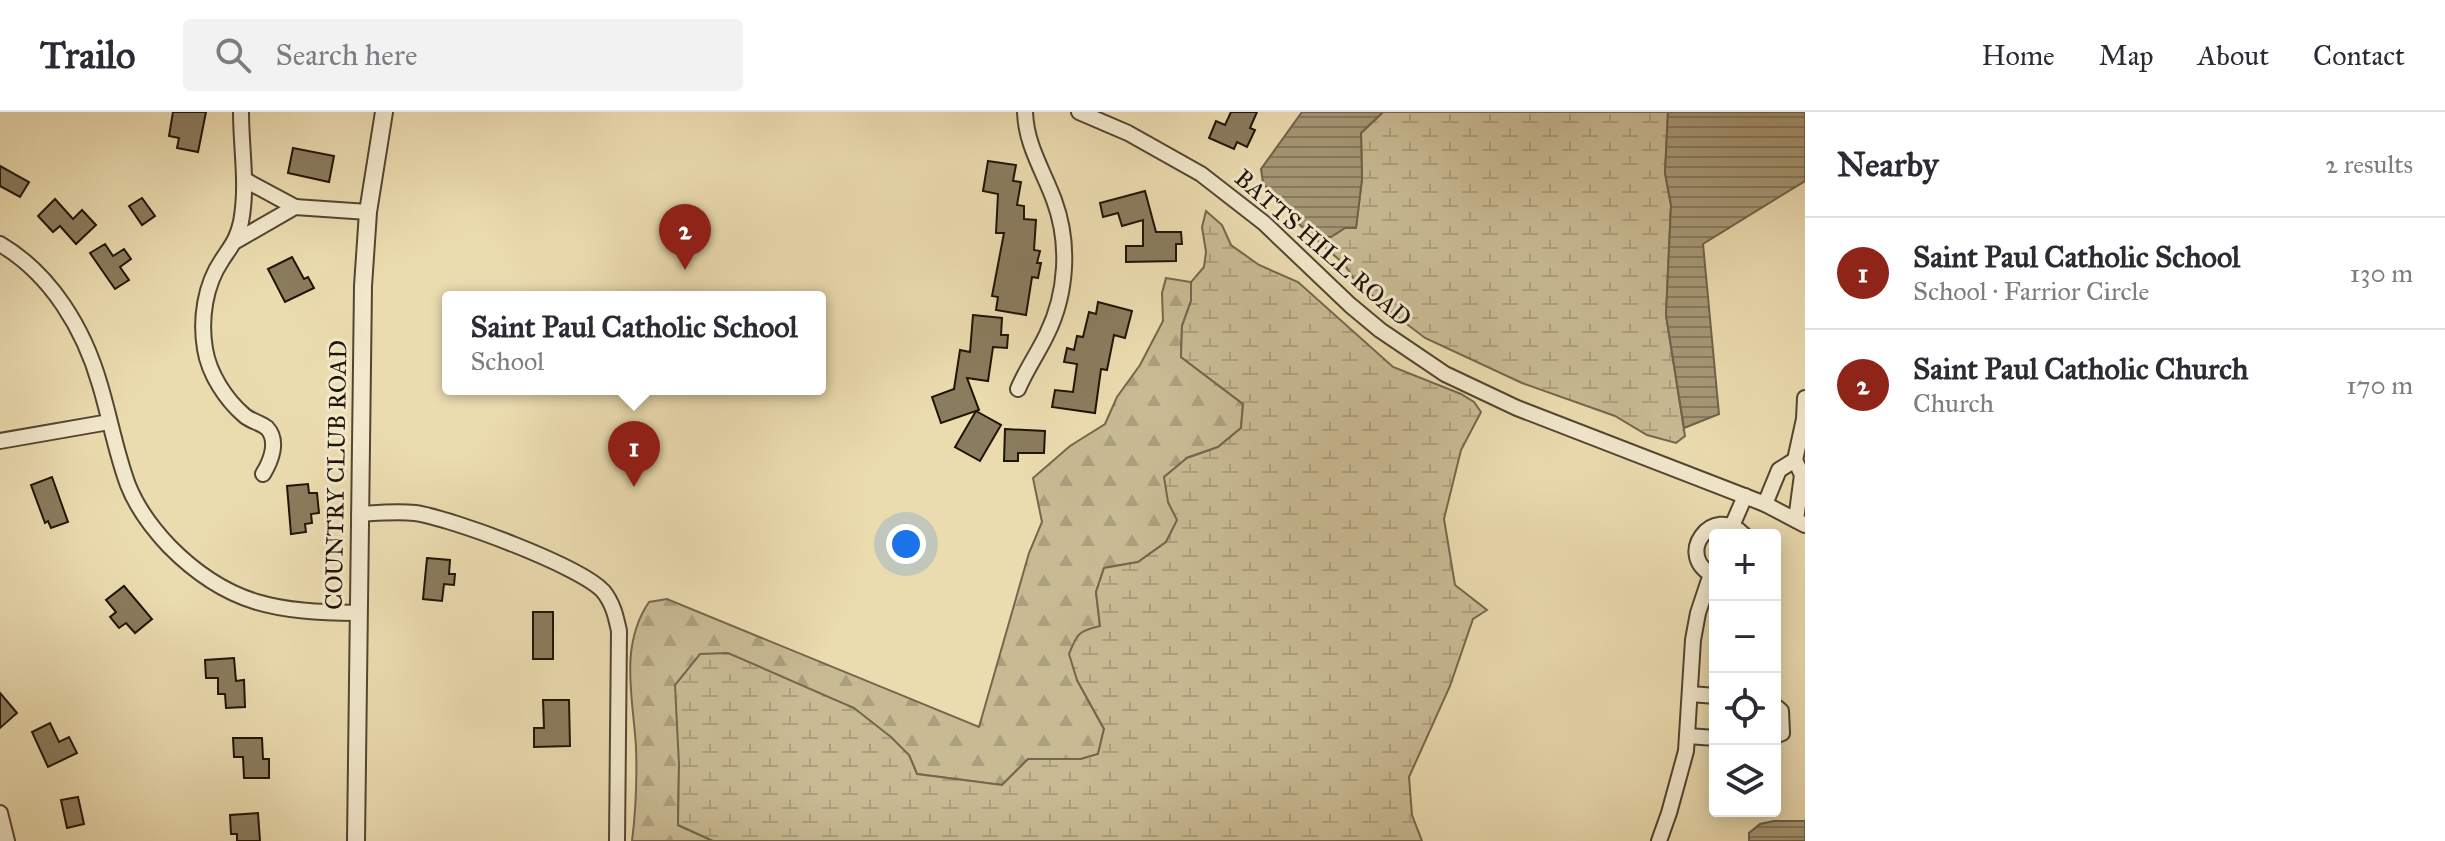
<!DOCTYPE html>
<meta charset="utf-8">
<style>
:root{--surface:#fff;--page:#f2f2f3;--text:#2b2b33;--muted:#7c7c81;--line:#e1e1e2;--accent:#8f2418}
body{margin:0;font-family:"IM FELL Great Primer",serif;background:var(--page);color:var(--text)}
.controls{position:absolute;right:24px;bottom:24px;display:grid;overflow:hidden;border-radius:8px;box-shadow:0 4px 20px #0003}
.controls button{width:72px;height:72px;display:grid;place-items:center;padding:0;border:0;border-bottom:2px solid var(--line);background:var(--surface);color:var(--text);font:40px sans-serif}
.you{position:absolute;left:906px;top:432px;width:28px;height:28px;margin:-20px;border:6px solid #fff;border-radius:50%;background:#1a73e8;box-shadow:0 0 0 12px #1a73e833}
.badge{display:grid;place-items:center;width:52px;height:52px;border-radius:50%;background:var(--accent);color:#fff;font-size:26px;font-weight:700}
.pin{position:absolute;translate:-50% -66px;filter:drop-shadow(0 2px 4px #0008)}
.pin::after{content:'';position:absolute;top:42px;width:28px;height:24px;background:inherit;clip-path:polygon(0 0,100% 0,50% 100%)}
.popup{position:absolute;left:442px;top:179px;width:384px;height:104px;box-sizing:border-box;display:grid;place-content:center;border-radius:8px;background:var(--surface);filter:drop-shadow(0 2px 6px #0005);font-size:26px;white-space:nowrap;color:var(--muted)}
.popup b{font-size:30px;color:var(--text)}
.popup::after{content:'';position:absolute;left:50%;top:100%;margin-left:-16px;border:16px solid transparent;border-top-color:var(--surface)}
.list{margin:0;padding:0;list-style:none}
h2{display:flex;justify-content:space-between;align-items:center;height:104px;margin:0;padding:0 32px;font-size:34px}
h2 small{font-size:26px;font-weight:400;color:var(--muted)}
.list li{display:grid;grid-template-columns:52px 1fr auto;gap:24px;align-items:center;box-sizing:border-box;height:112px;padding:0 32px;border-top:2px solid var(--line)}
.list b{display:block;font-size:30px;white-space:nowrap}
.list p{margin:0;font-size:26px;white-space:nowrap;color:var(--muted)}
.list em{font-size:26px;font-style:normal;color:var(--muted)}
.icon{flex:none;width:44px;height:44px;fill:none;stroke:currentColor;stroke-width:2;stroke-linecap:round;stroke-linejoin:round}
.map{position:relative;flex:none;width:1805px;height:729px;overflow:hidden}
header{display:flex;align-items:center;gap:48px;box-sizing:border-box;height:112px;padding:0 40px;background:var(--surface);border-bottom:2px solid var(--line)}
header strong{font-size:38px}
nav{display:flex;gap:44px;margin-inline-start:auto;font-size:28px}
.search{width:560px;height:72px;background:var(--page);display:flex;align-items:center;gap:20px;box-sizing:border-box;padding:0 28px;border-radius:8px;color:var(--muted);font-size:30px}
main{display:flex}
aside{flex:1;background:var(--surface)}
.map>svg:first-child{display:block}
</style>
<header>
<strong>Trailo</strong>
<div class="search"><svg class="icon" aria-label="search" viewBox="0 0 24 24"><circle cx="10" cy="10" r="6"/><path d="M15 15l6 6"/></svg>Search here</div>
<nav><a>Home</a><a>Map</a><a>About</a><a>Contact</a></nav>
</header>
<main>
<div class="map">
<svg width="1805" height="729" viewBox="0 0 1805 729">
<defs>
<pattern id="forest-firs" width="22" height="20" patternUnits="userSpaceOnUse" patternTransform="scale(2)"><rect width="22" height="20" fill="#c8ba93"/><path d="M5 1l3.5 6h-7zM16 11l3.5 6h-7z" fill="#ac9f7d"/></pattern>
<pattern id="wetland-marsh" width="20" height="14" patternUnits="userSpaceOnUse" patternTransform="scale(2)"><rect width="20" height="14" fill="#c8ba93"/><path d="M1 5h8M5 5V1M11 12h8M15 12V8" fill="none" stroke="#ac9f7d"/></pattern>
<pattern id="water-rules" width="6" height="5" patternUnits="userSpaceOnUse" patternTransform="scale(2)"><rect width="6" height="5" fill="#a69876"/><path d="M0 2.5h6" fill="none" stroke="#877b5f"/></pattern>
</defs>
<rect width="100%" height="100%" fill="#ebdcb0"/>
<filter id="stains"><feTurbulence type="fractalNoise" baseFrequency=".0025" numOctaves="4"/><feColorMatrix values="0 0 0 0 .2 0 0 0 0 .09 0 0 0 0 .02 0 0 0 .5 -.17"/></filter>
<radialGradient id="worn" r=".72"><stop offset=".6" stop-color="#630" stop-opacity="0"/><stop offset="1" stop-color="#630" stop-opacity=".3"/></radialGradient>
<!-- forest -->
<path fill="url(#forest-firs)" stroke="#74674c" stroke-width="2" d="M 1166,166 L 1191,170 L 1191,189 L 1182,214 L 1181,245 L 1243,292 L 1241,316 L 1218,335 L 1186,346 L 1168,390 L 1178,408 L 1166,430 L 1138,450 L 1104,456 L 1096,480 L 1100,514 L 1077,568 L 1104,617 L 1098,642 L 1081,647 L 1028,647 L 1002,673 L 917,662 L 909,643 L 854,596 L 766,560 L 679,653 L 678,713 L 713,729 L 632,729 C 636,698 637,666 636,635 C 633,585 619,534 649,490 L 667,487 L 979,615 L 1029,441 L 1042,410 L 1033,366 L 1070,334 L 1105,312 L 1117,285 L 1140,253 L 1163,209 L 1162,181 Z"/>
<!-- wetland -->
<g fill="url(#wetland-marsh)" stroke="#74674c" stroke-width="2">
<polygon points="1383,0 1668,0 1665,61 1671,93 1666,203 1685,324 1676,331 1647,323 1615,304 1522,271 1425,226 1386,196 1354,167 1344,152 1311,123 1330,125 1345,116 1356,116 1362,67 1361,21"/>
<path d="M 1206,99 L 1222,113 L 1231,133 L 1259,153 L 1298,170 L 1393,255 L 1461,282 L 1474,290 L 1481,300 L 1461,338 L 1444,407 L 1455,473 L 1487,498 L 1473,507 L 1450,574 L 1409,665 L 1412,703 L 1422,729 L 713,729 L 678,713 L 679,653 L 675,573 L 700,542 L 728,541 L 854,596 L 891,625 L 909,643 L 917,662 L 1002,673 L 1028,647 L 1081,647 L 1098,642 L 1104,617 L 1077,568 L 1069,542 C 1077,522 1078,519 1100,514 L 1096,480 L 1104,456 L 1138,450 L 1166,430 L 1177,408 L 1168,390 L 1164,365 L 1187,346 L 1218,335 L 1241,316 L 1243,292 L 1181,245 L 1182,214 L 1191,189 L 1191,170 L 1204,155 L 1206,140 L 1202,115 Z"/>
</g>
<!-- water -->
<g fill="url(#water-rules)" stroke="#706349" stroke-width="2">
<polygon points="1302,0 1383,0 1361,21 1362,67 1356,116 1345,116 1331,125 1311,123 1289,103 1263,71 1261,57"/>
<polygon points="1668,0 1805,0 1805,69 1703,132 1719,302 1684,316 1666,203 1671,93 1665,61"/>
<polygon points="1774,709 1805,709 1805,729 1749,729 1749,721 1760,712"/>
</g>
<!-- building -->
<g fill="#8a7c5e" stroke="#201406" stroke-width="2">
<polygon points="173,0 206,0 198,40 177,36 179,26 169,24"/>
<polygon points="1231,0 1257,0 1250,16 1255,18 1247,35 1237,30 1234,37 1209,26 1216,9 1225,13"/>
<polygon points="293,36 334,44 329,70 288,61"/>
<polygon points="988,49 1016,53 1013,69 1021,70 1017,93 1024,94 1024,107 1036,108 1034,138 1040,139 1037,151 1041,151 1038,166 1032,165 1026,203 996,198 998,185 992,184 1004,121 996,121 998,82 983,79"/>
<polygon points="0,54 29,70 20,85 0,74"/>
<polygon points="1145,79 1156,120 1181,120 1182,132 1176,132 1176,149 1126,150 1126,134 1143,134 1143,108 1122,114 1118,101 1103,105 1100,91"/>
<polygon points="142,86 155,104 142,113 129,94"/>
<polygon points="55,87 73,107 82,98 96,113 76,132 60,114 53,120 38,104"/>
<polygon points="105,132 113,144 124,137 131,147 120,155 129,168 115,177 90,141"/>
<polygon points="292,145 304,167 308,165 314,176 285,190 268,157"/>
<polygon points="1098,190 1132,199 1125,226 1114,223 1107,258 1101,257 1095,301 1052,295 1055,278 1073,280 1077,252 1064,250 1067,236 1074,238 1077,224 1083,225 1089,200 1096,202"/>
<polygon points="973,203 1002,206 1001,223 1008,223 1007,236 993,235 988,269 967,266 979,298 941,311 932,285 954,277 960,238 970,240"/>
<polygon points="976,299 1001,313 980,349 955,335"/>
<polygon points="1005,317 1045,319 1044,341 1018,341 1018,349 1004,349"/>
<polygon points="52,365 68,410 51,416 48,409 45,411 31,373"/>
<polygon points="308,372 309,381 317,381 319,401 311,402 312,411 305,412 306,420 291,422 287,374"/>
<polygon points="427,446 450,448 449,462 455,462 454,473 444,472 442,489 423,487"/>
<polygon points="124,474 152,507 135,521 126,511 119,516 110,505 116,500 106,488"/>
<rect x="533" y="500" width="20" height="47"/>
<polygon points="234,546 236,569 244,568 245,595 226,596 225,582 218,582 218,566 206,566 205,548"/>
<polygon points="0,581 17,601 0,616"/>
<polygon points="543,588 569,588 570,634 534,635 534,616 544,616"/>
<polygon points="50,611 59,630 69,625 77,641 48,655 32,620"/>
<polygon points="233,626 262,626 263,647 269,647 269,666 244,666 243,645 234,645"/>
<polygon points="78,685 84,712 67,716 61,688"/>
<polygon points="258,701 260,729 237,729 237,722 231,722 230,703"/>
</g>
<g fill="none" stroke-linecap="round" stroke-linejoin="round">
<!-- minor casing -->
<g stroke="#534630" stroke-width="18">
<g id="minor">
<path d="M 241,0 C 241,37 248,73 241,110 C 237,128 231,134 222,148 C 205,173 200,207 205,237 C 209,262 226,288 245,304 C 251,309 261,311 267,316 C 279,329 271,349 263,362"/>
<polyline points="1079,0 1128,21 1201,62 1264,111 1350,193 1380,218 1445,262 1517,296 1765,392 1805,413"/>
<polyline points="245,68 295,95"/>
<polyline points="236,129 295,95 368,100"/>
<path d="M 0,132 C 51,162 84,217 100,273 C 110,306 116,341 128,373 C 137,396 152,416 169,434 C 228,494 278,500 358,501"/>
<path d="M 1018,277 C 1026,258 1038,241 1047,222 C 1067,181 1070,131 1054,88 C 1043,58 1026,33 1025,0"/>
<polyline points="0,329 109,310"/>
<polyline points="1795,348 1804,307 1805,286"/>
<polyline points="1765,392 1779,358 1795,348 1802,363 1796,408"/>
<path d="M 359,402 C 377,401 397,399 415,401 C 451,406 580,454 603,479 C 613,491 616,505 619,519 L 617,729"/>
<polyline points="1732,414 1745,384"/>
<path d="M 1715,464 C 1672,445 1713,390 1744,423"/>
<polyline points="1691,582 1715,584"/>
<polyline points="1775,594 1781,599 1782,621 1775,624"/>
<polyline points="1688,624 1715,626"/>
<polyline points="0,701 7,729"/>
<polyline points="1659,729 1669,701 1686,639 1693,528 1698,501 1711,462"/>
</g>
</g>
<!-- tertiary casing -->
<g stroke="#534630" stroke-width="20">
<polyline id="tertiary" points="356,729 363,174 368,100 384,0"/>
</g>
<!-- minor -->
<use href="#minor" stroke="#f2e8cc" stroke-width="14"/>
<!-- tertiary -->
<use href="#tertiary" stroke="#f2e8cc" stroke-width="16"/>
</g>
<g text-anchor="middle" dominant-baseline="central" stroke-width="6" stroke-linejoin="round" paint-order="stroke">
<!-- street labels -->
<g font-size="24" fill="#201406" stroke="#f2e8cc">
<text transform="translate(1323 136) rotate(41)">BATTS HILL ROAD</text>
<text transform="translate(336 363) rotate(-89)">COUNTRY CLUB ROAD</text>
</g>
</g>
<rect width="100%" height="100%" filter="url(#stains)"/>
<rect width="100%" height="100%" fill="url(#worn)"/>
</svg>
<div class="controls">
<button>+</button>
<button>−</button>
<button><svg class="icon" aria-label="locate" viewBox="0 0 24 24"><circle cx="12" cy="12" r="6"/><path d="M12 2v4M12 18v4M2 12h4M18 12h4"/></svg></button>
<button><svg class="icon" aria-label="layers" viewBox="0 0 24 24"><path d="M12 4l9 5-9 5-9-5zM3 14l9 5 9-5"/></svg></button>
</div>
<div class="you"></div>
<div class="pin badge" style="left:634px;top:375px">1</div>
<div class="popup"><b>Saint Paul Catholic School</b>School</div>
<div class="pin badge" style="left:685px;top:158px">2</div>
</div>
<aside>
<h2>Nearby<small>2 results</small></h2>
<ul class="list">
<li><span class="badge">1</span><div><b>Saint Paul Catholic School</b><p>School · Farrior Circle</p></div><em>130 m</em></li>
<li><span class="badge">2</span><div><b>Saint Paul Catholic Church</b><p>Church</p></div><em>170 m</em></li>
</ul>
</aside>
</main>
